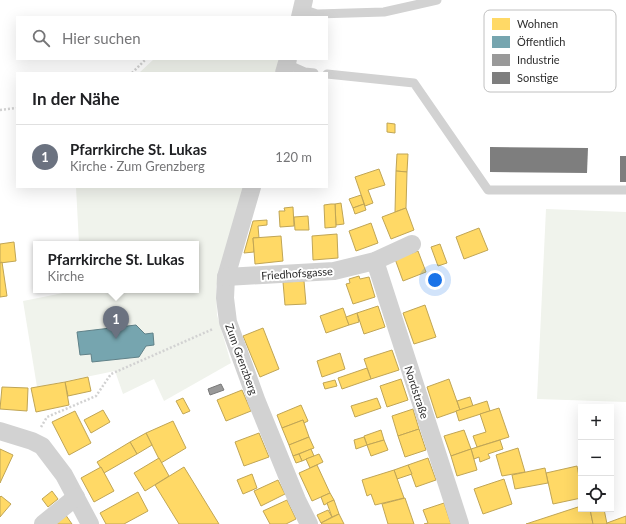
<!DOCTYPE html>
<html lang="de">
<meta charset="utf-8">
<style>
:root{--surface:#fff;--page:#f6f6f6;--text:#202124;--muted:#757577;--line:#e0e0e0;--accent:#1a73e8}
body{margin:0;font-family:Lato,sans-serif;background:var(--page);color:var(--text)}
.controls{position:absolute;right:12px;bottom:12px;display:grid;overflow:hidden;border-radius:0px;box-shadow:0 4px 16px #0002}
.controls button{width:36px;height:36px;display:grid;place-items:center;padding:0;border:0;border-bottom:1px solid var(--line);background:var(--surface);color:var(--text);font:20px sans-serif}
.you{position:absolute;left:435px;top:280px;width:14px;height:14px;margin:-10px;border:3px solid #fff;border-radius:50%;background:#1a73e8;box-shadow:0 0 0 6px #1a73e833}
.badge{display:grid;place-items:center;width:26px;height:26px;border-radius:50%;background:var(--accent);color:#fff;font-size:13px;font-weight:700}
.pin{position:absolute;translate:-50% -33px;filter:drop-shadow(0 1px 2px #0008)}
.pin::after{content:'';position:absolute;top:21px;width:14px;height:12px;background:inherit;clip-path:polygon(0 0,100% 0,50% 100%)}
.popup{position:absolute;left:33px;top:241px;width:166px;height:52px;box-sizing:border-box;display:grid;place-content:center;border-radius:0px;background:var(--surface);filter:drop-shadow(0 1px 3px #0005);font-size:13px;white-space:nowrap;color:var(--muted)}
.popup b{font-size:15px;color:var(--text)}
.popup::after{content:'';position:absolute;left:50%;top:100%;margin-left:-8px;border:8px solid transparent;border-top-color:var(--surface)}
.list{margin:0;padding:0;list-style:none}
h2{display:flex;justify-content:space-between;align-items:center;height:52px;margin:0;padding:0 16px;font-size:17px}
h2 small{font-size:13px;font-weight:400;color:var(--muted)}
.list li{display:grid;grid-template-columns:26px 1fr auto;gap:12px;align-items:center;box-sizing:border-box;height:64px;padding:0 16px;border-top:1px solid var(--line)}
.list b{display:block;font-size:15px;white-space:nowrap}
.list p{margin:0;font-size:13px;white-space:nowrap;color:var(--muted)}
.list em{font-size:13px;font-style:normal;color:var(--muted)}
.icon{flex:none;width:22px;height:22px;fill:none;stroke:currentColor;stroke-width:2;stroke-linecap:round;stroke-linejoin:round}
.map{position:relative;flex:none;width:626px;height:524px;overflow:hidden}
.search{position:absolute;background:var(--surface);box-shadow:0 4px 16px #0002;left:16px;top:16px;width:312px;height:44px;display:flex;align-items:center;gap:10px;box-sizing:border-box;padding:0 14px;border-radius:0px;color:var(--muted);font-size:15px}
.panel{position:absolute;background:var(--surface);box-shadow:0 4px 16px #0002;left:16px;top:72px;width:312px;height:116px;border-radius:0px}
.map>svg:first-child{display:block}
</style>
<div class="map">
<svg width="626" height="524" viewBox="0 0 626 524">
<rect width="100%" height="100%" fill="#fff"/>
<!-- green -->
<g fill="#f0f3ec">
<polygon points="154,59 281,59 277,73 139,73"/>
<polygon points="76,187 245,187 216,287 217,315 231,363 164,401 154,379 123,394 115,371 37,387 23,301 78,290 196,290 196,244 79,244"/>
<polygon points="546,209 626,212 626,402 537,399"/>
</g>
<!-- homes -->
<g fill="#ffd966" stroke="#c0a555">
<polygon points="387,123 395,124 395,133 387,132"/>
<polygon points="397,154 408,154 407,172 396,171"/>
<polygon points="379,169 385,185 368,190 373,203 365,206 355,177"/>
<polygon points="396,171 407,172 406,208 395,212"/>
<polygon points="361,195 364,204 353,208 349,199"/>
<polygon points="341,203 344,224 336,225 335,204"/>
<polygon points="331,204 335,204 336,227 325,228 324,205"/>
<polygon points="364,204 366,210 355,214 353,208"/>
<polygon points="293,207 294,226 280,227 279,211 285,211 284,208"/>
<polygon points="406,208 414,230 391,239 382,217"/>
<polygon points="308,216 309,230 295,230 294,217"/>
<polygon points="267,220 267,225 258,226 259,238 253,238 254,252 244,253 253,221"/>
<polygon points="371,223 378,243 356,251 349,231"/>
<polygon points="479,228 488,250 464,259 456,237"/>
<polygon points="337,234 338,258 313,260 312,236"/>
<polygon points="281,236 283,261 255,264 253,238"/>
<polygon points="14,242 16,261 0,263 0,244"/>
<polygon points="440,244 447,263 438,266 431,247"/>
<polygon points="418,251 426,272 403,281 395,259"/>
<polygon points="2,262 7,296 0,297 0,263"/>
<polygon points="359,276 360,279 369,277 375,297 353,304 346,284 350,283 349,279"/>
<polygon points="304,281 306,304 285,305 283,282"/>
<polygon points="425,305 436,337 414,344 403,313"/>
<polygon points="378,306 385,327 364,334 357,313"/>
<polygon points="343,308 349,325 326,333 320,316"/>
<polygon points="357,313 359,322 349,325 346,317"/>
<polygon points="263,328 279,369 260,377 243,336"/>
<polygon points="392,350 399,370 371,379 364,359"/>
<polygon points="340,353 345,369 322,377 317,361"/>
<polygon points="367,368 371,379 342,389 338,378"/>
<polygon points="88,377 91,391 68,396 65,382"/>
<polygon points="401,379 408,400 387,407 380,386"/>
<polygon points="449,379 460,410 437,418 427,387"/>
<polygon points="335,380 337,386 325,389 323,383"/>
<polygon points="65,382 69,405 36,412 31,388"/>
<polygon points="2,387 28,388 27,411 0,409"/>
<polygon points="242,390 251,411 226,421 217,400"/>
<polygon points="470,397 473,406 460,410 457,401"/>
<polygon points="183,398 190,411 183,414 176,401"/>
<polygon points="377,398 381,408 355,417 351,406"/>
<polygon points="487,401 490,411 459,421 456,411"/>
<polygon points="301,405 308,421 304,423 303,420 282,428 277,415"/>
<polygon points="499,408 509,437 477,447 473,436 486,432 480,414"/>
<polygon points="413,409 419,429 398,436 392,416"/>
<polygon points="103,410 110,422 91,433 84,420"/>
<polygon points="75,411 91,443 69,455 52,422"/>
<polygon points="303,420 309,437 289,445 282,428"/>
<polygon points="173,421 186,448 161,463 146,433"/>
<polygon points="419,429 426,450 405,457 398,436"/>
<polygon points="381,430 384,440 367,445 364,436"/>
<polygon points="464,430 471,449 451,456 444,436"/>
<polygon points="146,433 152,445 137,454 130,442"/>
<polygon points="259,433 269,457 244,466 235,442"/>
<polygon points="309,437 314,448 293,456 289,445"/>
<polygon points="364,437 367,445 356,449 354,440"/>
<polygon points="384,440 388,450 371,456 367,445"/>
<polygon points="500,440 503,449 488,454 490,458 480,462 479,457 474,459 471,449"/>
<polygon points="130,442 137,454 104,473 97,462"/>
<polygon points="518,448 525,472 502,476 496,455"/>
<polygon points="0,449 13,455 0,483"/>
<polygon points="311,449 314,456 302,461 299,454"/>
<polygon points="471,449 477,470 457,476 451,456"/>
<polygon points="299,454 302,461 296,463 293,456"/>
<polygon points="319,454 323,462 310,468 306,459"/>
<polygon points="159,458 169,476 145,491 134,473"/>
<polygon points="428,458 436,480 416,487 408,465"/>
<polygon points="317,465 330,493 312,501 299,473"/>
<polygon points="408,465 412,474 397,479 394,470"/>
<polygon points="577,466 581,487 581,498 553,504 546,473"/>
<polygon points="101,467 114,491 94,502 81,478"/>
<polygon points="184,467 219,524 179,524 155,485"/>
<polygon points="545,468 548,483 515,489 512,475"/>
<polygon points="394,470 404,498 375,505 371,494 367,496 362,480"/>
<polygon points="252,474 257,488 243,494 237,480"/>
<polygon points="504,479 512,504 483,514 474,489"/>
<polygon points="278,480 285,494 261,506 254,491"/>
<polygon points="52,491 58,499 48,507 42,499"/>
<polygon points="138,492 148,511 124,524 106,524 100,513"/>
<polygon points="330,493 334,500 324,505 321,497"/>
<polygon points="1,496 11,504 0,517 0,497"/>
<polygon points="405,498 414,524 388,524 382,504"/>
<polygon points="287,500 296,519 286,524 270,524 263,511"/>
<polygon points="334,500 339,514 332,517 327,503"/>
<polygon points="444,503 451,524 424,524 428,523 423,510"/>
<polygon points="581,506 581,509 590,509 593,524 526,524"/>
<polygon points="590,509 604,509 607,524 593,524"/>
<polygon points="328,510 332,517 321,523 317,515"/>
<polygon points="65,514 72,524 50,524"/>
<polygon points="339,514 344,524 322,524 321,523"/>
<polygon points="626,516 626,524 607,524 607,523"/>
</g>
<!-- public -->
<polygon fill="#76a5af" stroke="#608188" points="136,325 145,334 153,333 154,345 146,346 139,357 92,362 91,354 80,355 77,332"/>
<!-- industry -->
<polygon fill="#999" stroke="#797979" points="221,384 224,390 210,395 208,389"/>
<!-- building -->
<g fill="#7e7e7e">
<polygon points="572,68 591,69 590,87 572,86"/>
<polygon points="490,147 588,148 587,173 490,172"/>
<rect x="620" y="156" width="6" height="26"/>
</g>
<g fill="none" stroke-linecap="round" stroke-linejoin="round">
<!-- path -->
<g stroke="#d2d2d2" stroke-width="2.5" stroke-dasharray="2 2" stroke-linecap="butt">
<polyline points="132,73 146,59"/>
<polyline points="0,110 17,108"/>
<polyline points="41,427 47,417 96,396 111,374 213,329"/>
</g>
<!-- service -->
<g stroke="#d2d2d2" stroke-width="9">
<polyline points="302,9 317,14 384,12 437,0"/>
<polyline points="287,64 305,72 314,73"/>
<polyline points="327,74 414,83 488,190 626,190"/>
</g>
<!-- minor -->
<g stroke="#d2d2d2" stroke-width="18">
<polyline points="300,17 304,0"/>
<polyline points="284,73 288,59"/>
<polyline points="252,187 226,277 225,298 228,322 257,402 297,500 309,524"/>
<polyline points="375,261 460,524"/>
<polyline points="226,277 334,271 375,261 412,244"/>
<polyline points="0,431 32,441 42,446 64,475 90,524"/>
<polyline points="43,524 76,497"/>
</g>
</g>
<g text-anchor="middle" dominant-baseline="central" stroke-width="4" stroke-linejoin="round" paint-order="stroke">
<!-- street labels -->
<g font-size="11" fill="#2d2d2d" stroke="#fff">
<text transform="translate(297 273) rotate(-4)">Friedhofsgasse</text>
<text transform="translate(242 359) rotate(70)">Zum Grenzberg</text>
<text transform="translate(417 392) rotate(72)">Nordstraße</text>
</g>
</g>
<!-- legend -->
<rect x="484" y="10" width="132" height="82" rx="6" fill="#fff" stroke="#c0c0c0" stroke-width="1"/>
<rect x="492" y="18" width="18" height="12" fill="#ffd966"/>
<rect x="492" y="36" width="18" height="12" fill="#76a5af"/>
<rect x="492" y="54" width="18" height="12" fill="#999"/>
<rect x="492" y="72" width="18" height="12" fill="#7e7e7e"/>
<g font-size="11" fill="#2d2d2d">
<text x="517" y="28">Wohnen</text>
<text x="517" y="46">Öffentlich</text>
<text x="517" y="64">Industrie</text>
<text x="517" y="82">Sonstige</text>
</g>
</svg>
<div class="controls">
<button>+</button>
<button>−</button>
<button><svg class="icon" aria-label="locate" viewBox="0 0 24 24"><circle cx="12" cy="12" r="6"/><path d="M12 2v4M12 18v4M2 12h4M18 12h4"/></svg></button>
</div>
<div class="you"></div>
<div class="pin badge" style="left:116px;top:339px;background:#6b7280">1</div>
<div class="popup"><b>Pfarrkirche St. Lukas</b>Kirche</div>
<div class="search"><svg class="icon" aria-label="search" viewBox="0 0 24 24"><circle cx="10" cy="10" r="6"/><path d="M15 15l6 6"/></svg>Hier suchen</div>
<section class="panel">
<h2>In der Nähe<small></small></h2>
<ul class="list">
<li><span class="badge" style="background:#6b7280">1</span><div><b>Pfarrkirche St. Lukas</b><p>Kirche · Zum Grenzberg</p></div><em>120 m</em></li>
</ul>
</section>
</div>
